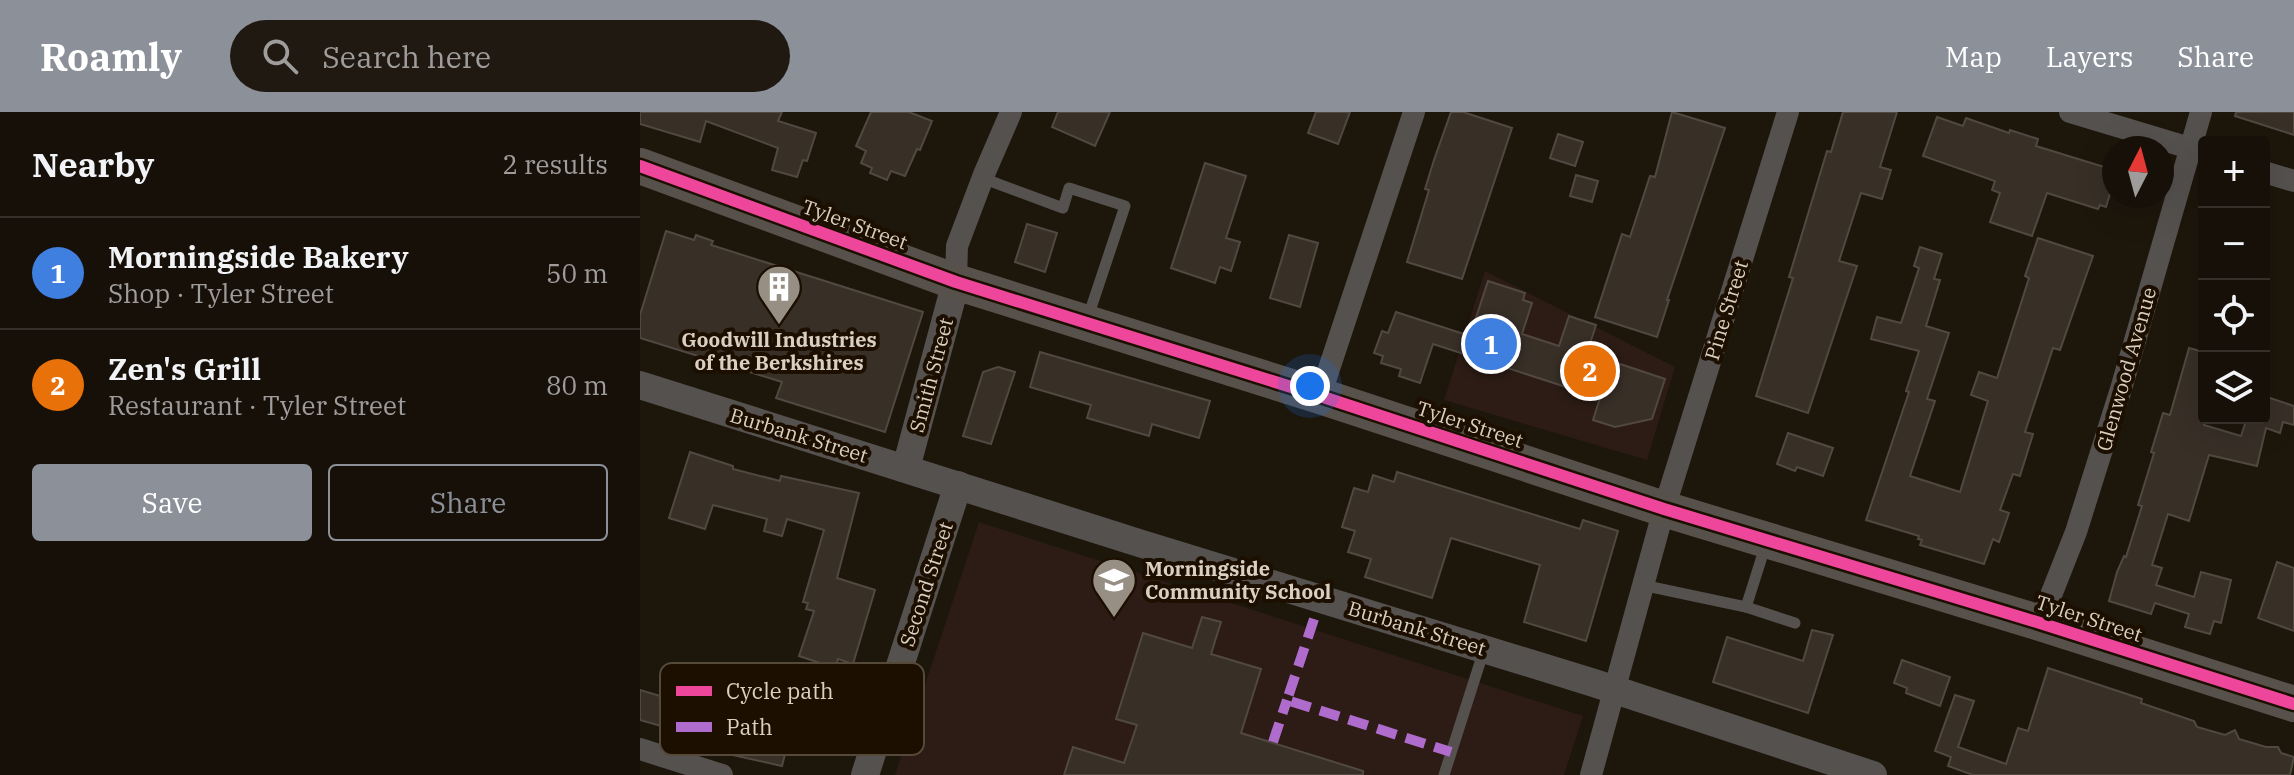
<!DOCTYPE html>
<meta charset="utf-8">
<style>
:root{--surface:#161008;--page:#1f1912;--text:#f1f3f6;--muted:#9e9d9c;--line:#353029;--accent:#8c9099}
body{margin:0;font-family:"IBM Plex Serif",serif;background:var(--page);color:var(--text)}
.controls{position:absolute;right:24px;top:24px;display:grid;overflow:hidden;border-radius:8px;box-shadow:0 8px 32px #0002}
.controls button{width:72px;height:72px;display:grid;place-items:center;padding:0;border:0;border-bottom:2px solid var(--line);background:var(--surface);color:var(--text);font:40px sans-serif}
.compass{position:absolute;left:1462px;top:24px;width:72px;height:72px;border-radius:50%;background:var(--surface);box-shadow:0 8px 32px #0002;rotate:6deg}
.you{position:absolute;left:670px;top:274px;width:28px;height:28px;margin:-20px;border:6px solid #fff;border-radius:50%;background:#1a73e8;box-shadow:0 0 0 12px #1a73e833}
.badge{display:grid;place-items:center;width:52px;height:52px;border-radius:50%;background:var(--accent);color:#fff;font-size:26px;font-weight:700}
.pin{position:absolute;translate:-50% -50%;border:4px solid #fff;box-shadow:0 2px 8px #0006}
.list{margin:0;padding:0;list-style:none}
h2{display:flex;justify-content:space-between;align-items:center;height:104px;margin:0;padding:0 32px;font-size:34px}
h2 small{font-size:26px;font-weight:400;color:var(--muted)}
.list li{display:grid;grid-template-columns:52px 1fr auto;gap:24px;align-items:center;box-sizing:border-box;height:112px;padding:0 32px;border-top:2px solid var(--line)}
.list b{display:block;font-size:30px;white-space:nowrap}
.list p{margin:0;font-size:26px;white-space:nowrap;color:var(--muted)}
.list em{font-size:26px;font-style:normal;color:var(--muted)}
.actions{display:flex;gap:16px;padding:24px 32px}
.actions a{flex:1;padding:18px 0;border:2px solid var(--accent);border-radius:8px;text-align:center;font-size:28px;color:var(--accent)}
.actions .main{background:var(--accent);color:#fff}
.icon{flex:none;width:44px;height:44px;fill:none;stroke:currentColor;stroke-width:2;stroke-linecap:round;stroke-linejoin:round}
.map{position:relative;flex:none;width:1654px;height:663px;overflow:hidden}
header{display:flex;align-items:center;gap:48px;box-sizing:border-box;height:112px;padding:0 40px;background:var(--accent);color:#fff}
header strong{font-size:38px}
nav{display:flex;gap:44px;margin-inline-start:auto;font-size:28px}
.search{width:560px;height:72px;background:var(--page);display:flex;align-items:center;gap:20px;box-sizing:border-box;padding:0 28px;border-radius:44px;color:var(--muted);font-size:30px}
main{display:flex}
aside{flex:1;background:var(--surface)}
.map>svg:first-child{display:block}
</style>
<header>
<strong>Roamly</strong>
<div class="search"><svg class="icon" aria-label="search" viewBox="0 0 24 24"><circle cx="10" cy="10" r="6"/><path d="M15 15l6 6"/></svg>Search here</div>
<nav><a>Map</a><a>Layers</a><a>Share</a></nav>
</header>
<main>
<aside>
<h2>Nearby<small>2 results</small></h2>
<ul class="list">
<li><span class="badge" style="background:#3f7fe0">1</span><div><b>Morningside Bakery</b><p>Shop · Tyler Street</p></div><em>50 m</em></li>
<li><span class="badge" style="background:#e8710a">2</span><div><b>Zen's Grill</b><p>Restaurant · Tyler Street</p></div><em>80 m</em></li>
</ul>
<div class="actions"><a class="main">Save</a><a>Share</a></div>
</aside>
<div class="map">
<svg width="1654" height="663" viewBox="0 0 1654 663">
<rect width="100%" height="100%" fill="#1d160b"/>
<!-- commercial -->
<g fill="#2c1c15">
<polygon points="845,159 1035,255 1007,348 804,288"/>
<polygon points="339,410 943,604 924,663 255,663"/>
</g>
<!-- building -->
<g fill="#382f27" stroke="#514941" stroke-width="2">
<polygon points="0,0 142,0 138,9 176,21 167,49 163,48 157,65 132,58 138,36 66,9 60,30 0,12"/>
<polygon points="231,0 269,0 292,9 280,38 277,37 265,64 251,59 247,68 230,61 232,56 221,51 226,39 216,34"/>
<polygon points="418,0 470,0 455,34 412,15"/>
<polygon points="676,0 710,0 698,32 668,21"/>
<polygon points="811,0 823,0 872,16 822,167 767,150 789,78 785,77 794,48"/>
<polygon points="1032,0 1085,16 1027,188 1029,188 1017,225 955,205 982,122 990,125 1010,64 1015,65"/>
<polygon points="1203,0 1257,0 1240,55 1251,58 1242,87 1221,81 1199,149 1217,154 1168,301 1116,284 1153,166 1149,165 1187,39 1191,40"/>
<polygon points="1596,0 1654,0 1654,23 1595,4"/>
<polygon points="1297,5 1323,14 1326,6 1369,21 1370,18 1398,27 1396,34 1474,58 1474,68 1466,95 1460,93 1458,97 1407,81 1392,124 1350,110 1360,81 1352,78 1355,69 1283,44"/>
<polygon points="918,22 943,30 935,54 910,46"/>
<polygon points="565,51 606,64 586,126 600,130 591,159 580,155 575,171 531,156"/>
<polygon points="936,63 958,69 952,90 930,84"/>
<polygon points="387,112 417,121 405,160 375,150"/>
<polygon points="26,119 54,128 56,123 73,129 71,133 283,200 245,320 136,286 142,270 0,226 0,203"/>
<polygon points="649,123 678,131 660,195 630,186"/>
<polygon points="1398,126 1453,144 1420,238 1413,236 1385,320 1393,322 1380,364 1373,362 1360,398 1369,401 1359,430 1353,427 1344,452 1280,433 1282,428 1278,427 1279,424 1226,408 1269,280 1266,279 1279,239 1231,227 1237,205 1261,211 1279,156 1274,154 1280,135 1302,142 1294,167 1300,168 1286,214 1309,221 1287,287 1295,289 1270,364 1320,380 1348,289 1331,283 1339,260 1357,266 1389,166 1385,164"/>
<polygon points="848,169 885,181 883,188 892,191 882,222 919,234 929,204 956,213 947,241 1025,267 1012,307 975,315 953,308 960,286 793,232 780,271 759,264 761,257 741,251 743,244 734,241 742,219 748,221 756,200 830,224"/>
<polygon points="1549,236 1564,240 1564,313 1601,324 1607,306 1624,306 1624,284 1654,294 1654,313 1643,310 1640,321 1626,316 1617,354 1569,343 1549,409 1528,402 1512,453 1522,456 1516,473 1554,485 1561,460 1591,468 1581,511 1574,509 1570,522 1545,515 1549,502 1515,491 1511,502 1469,489 1477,460 1484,444 1486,445 1502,394 1498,393 1514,341 1511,340 1523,301 1530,303"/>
<polygon points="400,240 570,289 559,326 512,312 509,324 447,306 451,293 390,275"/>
<polygon points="358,255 375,260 351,332 323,324 343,260"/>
<polygon points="1148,321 1193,336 1183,364 1157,355 1155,359 1137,352"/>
<polygon points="50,340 93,354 93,357 140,369 141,364 219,381 197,466 235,478 213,552 198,547 195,556 159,544 174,499 166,497 168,491 163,490 184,418 147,407 142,424 124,419 127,407 73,393 65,417 29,406"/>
<polygon points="757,360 940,417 943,408 978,419 946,529 884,510 900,453 811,426 792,486 725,465 731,447 708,440 715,419 702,415 714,376 728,380 733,363 754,370"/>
<polygon points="1637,450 1654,456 1654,519 1618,506"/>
<polygon points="562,505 581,510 571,542 621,557 601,621 723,659 723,663 424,663 433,635 484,651 497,613 476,607 503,521 552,536"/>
<polygon points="1172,518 1193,523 1168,601 1073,570 1087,525 1163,549"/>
<polygon points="1262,548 1310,565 1300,594 1266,581 1267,576 1254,571"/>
<polygon points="81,554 112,565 98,604 157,618 152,639 146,638 142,654 70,638 71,632 66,631 78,579 72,577"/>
<polygon points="1408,556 1502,587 1501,591 1554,609 1557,615 1585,623 1595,618 1599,627 1626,635 1638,635 1641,641 1654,645 1650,663 1333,663 1308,654 1311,645 1295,639 1315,583 1334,589 1318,635 1366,652 1378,616 1388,619"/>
<polygon points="0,578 37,589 28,616 0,608"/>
</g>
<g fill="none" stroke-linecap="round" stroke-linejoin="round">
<!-- service -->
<g stroke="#55514f" stroke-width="11">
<polyline points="342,66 423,96 429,76 485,94 448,205"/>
<polyline points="1126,432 1106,495 1155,511"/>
<polyline points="1002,473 1106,495"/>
<polyline points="804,663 844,538"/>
</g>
<!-- minor -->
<g stroke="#55514f" stroke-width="22">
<polyline points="1430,0 1563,40"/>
<polyline points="1624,60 1654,69"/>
<polyline points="316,170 317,134 345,60 371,0"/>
<polyline points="680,284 774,0"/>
<polyline points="1400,511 1436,420 1481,277 1561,0"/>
<polyline points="0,637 82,663"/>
<polyline points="951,663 1024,397 1148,0"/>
</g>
<!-- tertiary -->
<g stroke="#55514f" stroke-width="28">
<polyline points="0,273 499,431 954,571 1233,663"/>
<polyline points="266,356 316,170"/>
<polyline points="225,663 318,373"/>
</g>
<!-- primary -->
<polyline stroke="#57514c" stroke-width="36" points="0,54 316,170 680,284 1024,397 1400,511 1654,592"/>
<!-- quiet -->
<g stroke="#b06ccc" stroke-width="10" stroke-dasharray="20 10" stroke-linecap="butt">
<polyline points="674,507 647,588 811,640"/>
<polyline points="633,630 647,588"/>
</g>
<!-- cycleway casing -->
<g stroke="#1c0f00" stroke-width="17">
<polyline id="cycleway" points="0,54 316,170 680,284 1024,397 1400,511 1654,592"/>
</g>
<!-- cycleway -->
<use href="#cycleway" stroke="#ed469a" stroke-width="12"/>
</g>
<!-- icons -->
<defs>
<g id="building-pin" transform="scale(2.3)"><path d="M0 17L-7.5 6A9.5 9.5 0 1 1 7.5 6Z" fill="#978f83" stroke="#1c0f00"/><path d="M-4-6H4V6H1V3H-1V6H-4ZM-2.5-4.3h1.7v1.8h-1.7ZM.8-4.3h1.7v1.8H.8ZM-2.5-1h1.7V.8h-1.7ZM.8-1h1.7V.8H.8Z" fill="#fff"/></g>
<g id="school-pin" transform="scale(2.3)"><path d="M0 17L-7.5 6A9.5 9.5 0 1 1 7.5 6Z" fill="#978f83" stroke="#1c0f00"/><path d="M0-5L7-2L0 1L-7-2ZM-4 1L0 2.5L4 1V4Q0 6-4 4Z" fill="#fff"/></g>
</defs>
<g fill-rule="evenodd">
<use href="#building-pin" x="139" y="175"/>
<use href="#school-pin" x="474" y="468"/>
</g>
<g text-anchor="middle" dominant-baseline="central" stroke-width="8" stroke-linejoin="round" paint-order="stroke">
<!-- street labels -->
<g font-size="20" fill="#d9d0c3" stroke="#1c0f00">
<text transform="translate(215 112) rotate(20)">Tyler Street</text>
<text transform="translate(1086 198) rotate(-73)">Pine Street</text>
<text transform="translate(1486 257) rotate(-74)">Glenwood Avenue</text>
<text transform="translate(291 263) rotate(-75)">Smith Street</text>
<text transform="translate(830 312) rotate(18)">Tyler Street</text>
<text transform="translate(159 323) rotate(17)">Burbank Street</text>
<text transform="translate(286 472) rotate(-72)">Second Street</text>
<text transform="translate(1449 506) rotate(18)">Tyler Street</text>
<text transform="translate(777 516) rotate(17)">Burbank Street</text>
</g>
<!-- poi labels -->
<g font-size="20" font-weight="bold" fill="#d9d0c3" stroke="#1c0f00">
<text x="139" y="227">Goodwill Industries<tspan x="139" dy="23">of the Berkshires</tspan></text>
<text x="505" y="456" text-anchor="start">Morningside<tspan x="505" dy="23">Community School</tspan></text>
</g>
</g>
<!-- legend -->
<rect x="20" y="551" width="264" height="92" rx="12" fill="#1c0f00" stroke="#55493a" stroke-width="2"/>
<rect x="36" y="574" width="36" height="10" fill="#ed469a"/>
<rect x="36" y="610" width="36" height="10" fill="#b06ccc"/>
<g font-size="22" fill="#d9d0c3">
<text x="86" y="587">Cycle path</text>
<text x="86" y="623">Path</text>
</g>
</svg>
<div class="controls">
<button>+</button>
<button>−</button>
<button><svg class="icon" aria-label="locate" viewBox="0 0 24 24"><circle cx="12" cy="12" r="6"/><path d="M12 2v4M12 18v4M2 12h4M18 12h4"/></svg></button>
<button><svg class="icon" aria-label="layers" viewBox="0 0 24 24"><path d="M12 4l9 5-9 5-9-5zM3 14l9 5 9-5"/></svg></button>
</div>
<svg class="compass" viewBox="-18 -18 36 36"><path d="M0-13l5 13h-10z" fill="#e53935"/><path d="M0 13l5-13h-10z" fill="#9e9d9c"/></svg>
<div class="you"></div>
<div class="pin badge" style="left:851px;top:232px;background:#3f7fe0">1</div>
<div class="pin badge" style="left:950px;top:259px;background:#e8710a">2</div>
</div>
</main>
